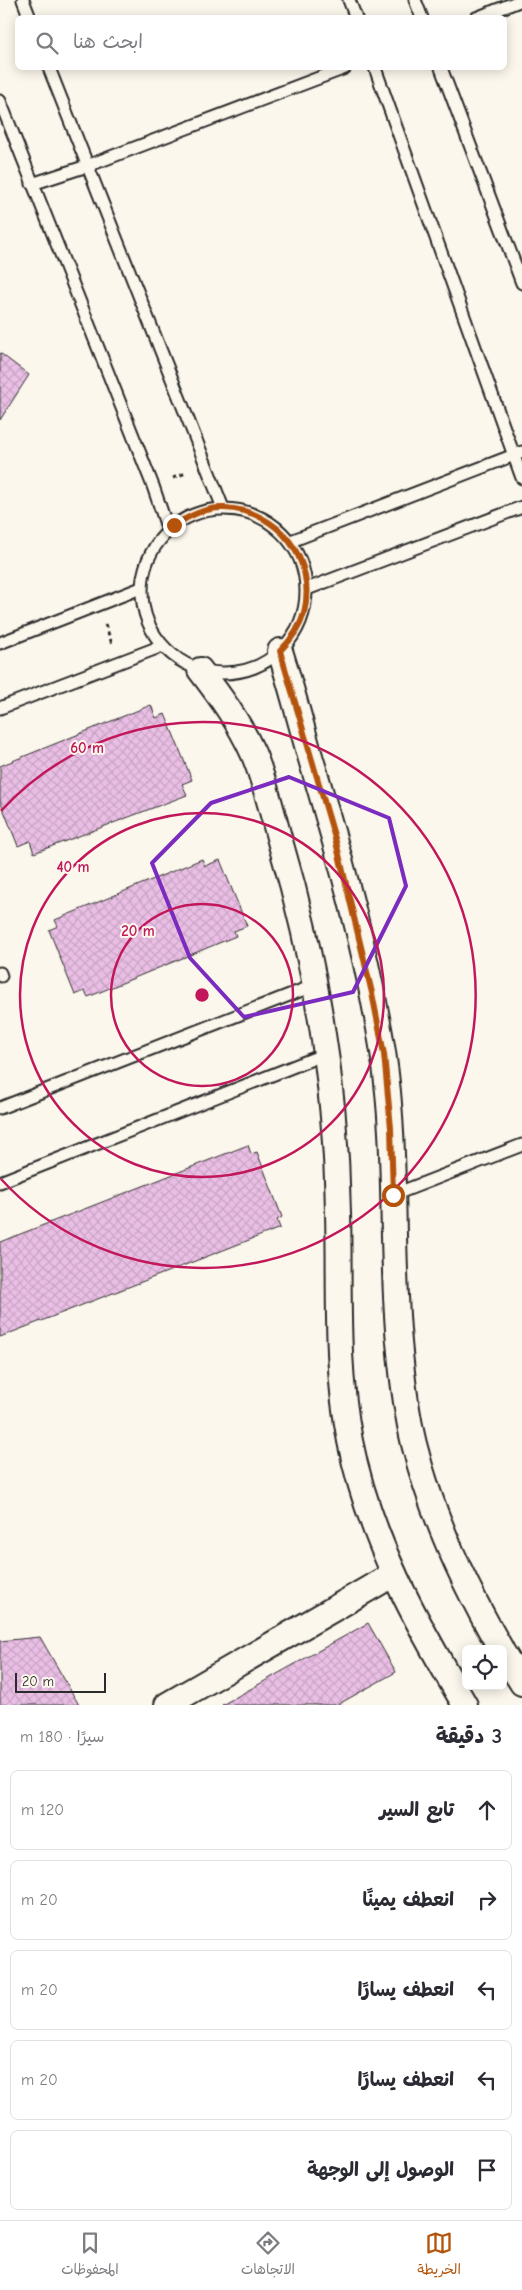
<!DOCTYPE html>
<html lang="ar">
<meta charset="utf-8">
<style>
:root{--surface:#fff;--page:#f2f2f3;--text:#2b2b33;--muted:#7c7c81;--line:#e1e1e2;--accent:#b45309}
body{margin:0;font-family:"Comic Neue","Playpen Sans Arabic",sans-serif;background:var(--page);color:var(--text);direction:rtl}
.controls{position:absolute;right:15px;bottom:15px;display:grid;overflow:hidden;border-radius:8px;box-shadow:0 2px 12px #0003}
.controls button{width:45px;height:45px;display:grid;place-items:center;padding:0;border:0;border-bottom:1px solid var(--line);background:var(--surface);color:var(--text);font:25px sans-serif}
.scale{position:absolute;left:15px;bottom:12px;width:91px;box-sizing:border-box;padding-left:5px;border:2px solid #2b2b2b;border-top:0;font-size:14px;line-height:18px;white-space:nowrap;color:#2b2b2b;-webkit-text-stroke:4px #fbf7ec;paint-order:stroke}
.stop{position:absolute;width:15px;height:15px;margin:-11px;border:4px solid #b45309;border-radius:50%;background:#fff}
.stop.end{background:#b45309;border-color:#fff;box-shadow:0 1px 5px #0008}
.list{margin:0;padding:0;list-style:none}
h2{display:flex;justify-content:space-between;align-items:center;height:65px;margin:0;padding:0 20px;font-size:21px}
h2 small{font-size:16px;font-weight:400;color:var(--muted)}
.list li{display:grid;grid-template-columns:32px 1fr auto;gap:15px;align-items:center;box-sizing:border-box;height:80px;margin:0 10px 10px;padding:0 10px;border:1px solid var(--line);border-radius:8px}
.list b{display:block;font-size:19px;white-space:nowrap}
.list em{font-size:16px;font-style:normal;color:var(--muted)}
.icon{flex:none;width:28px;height:28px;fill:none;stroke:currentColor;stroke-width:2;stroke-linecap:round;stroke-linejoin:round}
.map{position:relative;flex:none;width:522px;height:1705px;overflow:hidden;direction:ltr}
.search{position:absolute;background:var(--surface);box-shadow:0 2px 12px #0003;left:15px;right:15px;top:15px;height:55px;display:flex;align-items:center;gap:12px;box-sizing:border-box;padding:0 18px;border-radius:8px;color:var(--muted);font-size:19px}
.sheet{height:515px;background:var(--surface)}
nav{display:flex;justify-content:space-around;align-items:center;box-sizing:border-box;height:70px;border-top:1px solid var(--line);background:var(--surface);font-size:14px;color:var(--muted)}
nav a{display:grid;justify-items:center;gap:2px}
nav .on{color:var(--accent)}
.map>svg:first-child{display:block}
</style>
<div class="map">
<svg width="522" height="1705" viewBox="0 0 522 1705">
<defs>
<pattern id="building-cross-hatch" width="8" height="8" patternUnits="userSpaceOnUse" patternTransform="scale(1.25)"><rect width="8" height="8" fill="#eabfe5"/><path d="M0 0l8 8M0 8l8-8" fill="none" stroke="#c9a4c5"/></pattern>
</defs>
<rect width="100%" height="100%" fill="#fbf7ec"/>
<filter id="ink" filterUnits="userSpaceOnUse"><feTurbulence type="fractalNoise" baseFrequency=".02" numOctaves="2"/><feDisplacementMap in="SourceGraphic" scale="10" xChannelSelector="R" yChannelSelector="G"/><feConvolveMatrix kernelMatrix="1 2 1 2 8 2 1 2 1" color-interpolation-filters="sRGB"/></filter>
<g filter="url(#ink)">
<!-- building -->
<g fill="url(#building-cross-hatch)" stroke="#2b2b2b">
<polygon points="0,353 29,375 0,420"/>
<polygon points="151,705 156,718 165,714 192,780 182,784 187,795 34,853 30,841 18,846 0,801 0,766"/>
<polygon points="202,859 205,866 220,860 247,926 234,931 236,936 88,997 85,991 75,995 49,930 58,926 55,920"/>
<polygon points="248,1145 251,1154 257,1152 282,1217 277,1220 280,1228 0,1337 0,1242"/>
<polygon points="368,1623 396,1672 337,1705 222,1705"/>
<polygon points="40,1637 79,1705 0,1705 0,1641"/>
</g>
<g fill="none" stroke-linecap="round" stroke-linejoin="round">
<!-- service casing -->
<g stroke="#2b2b2b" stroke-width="15">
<g id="service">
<polyline points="23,0 30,18"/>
<polyline points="349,0 356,18"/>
<polyline points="415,0 422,18"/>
<polyline points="476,18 522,0"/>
<polyline points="49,68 223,508"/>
<polyline points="375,68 522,478"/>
<polyline points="441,68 522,283"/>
<polyline points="0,101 153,486 168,530"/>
<polyline points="32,184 87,166 345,68"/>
<circle cx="224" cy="591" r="82"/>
<polyline points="291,541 522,452"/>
<polyline points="307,589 522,507"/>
<polyline points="0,643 141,588"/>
<polyline points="0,708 162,646"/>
<polyline points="0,973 1,976"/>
<polyline points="0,1108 315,985"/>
<polyline points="0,1182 325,1054"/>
<polyline points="393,1195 522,1145"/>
</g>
</g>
<!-- minor casing -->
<g stroke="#2b2b2b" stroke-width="28">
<g id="minor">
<path d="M 280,651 C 291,686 300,721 310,756 C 339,853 367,952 383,1052 C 398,1148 390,1246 399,1342 C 402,1376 406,1411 414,1444 C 432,1516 464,1585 501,1649"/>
<path d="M 200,670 C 220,696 239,722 253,753 C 265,781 272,812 280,841 C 316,962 336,1087 338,1213 C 340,1291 335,1363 350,1441 C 369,1538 416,1622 465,1705"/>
<polyline points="503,1653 522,1683"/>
<polyline points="167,1705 394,1574"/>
</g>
</g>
<!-- path -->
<g stroke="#2b2b2b" stroke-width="3" stroke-dasharray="4 4" stroke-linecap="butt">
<polyline points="173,478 186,473"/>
<polyline points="105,624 112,644"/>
</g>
<!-- service -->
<use href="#service" stroke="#fbf7ec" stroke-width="11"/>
<!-- minor -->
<use href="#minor" stroke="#fbf7ec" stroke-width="24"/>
</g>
</g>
<g fill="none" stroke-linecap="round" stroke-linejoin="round" filter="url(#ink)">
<!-- route -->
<path stroke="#b45309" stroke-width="6" d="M 174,525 C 190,516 206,507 224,508 C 279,510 317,560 304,613 C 300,628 290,641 280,651 L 336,842 L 372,993 L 384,1054 L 391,1128 L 393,1195"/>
</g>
<!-- marked area -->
<path fill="none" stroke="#7b2cbf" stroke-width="4" stroke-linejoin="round" d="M 289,777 L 389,818 L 406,886 L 353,992 L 244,1017 L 190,958 L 152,863 L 211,803 Z"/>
<!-- distance rings -->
<g fill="none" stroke="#c2185b" stroke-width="2.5">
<circle cx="202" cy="995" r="91"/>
<circle cx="202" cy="995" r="182"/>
<path d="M1 811A273 273 0 1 1 1 1179"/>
</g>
<circle cx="202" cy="995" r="8" fill="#c2185b" stroke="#fbf7ec" stroke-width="2.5"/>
<g font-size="15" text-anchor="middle" font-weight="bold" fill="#c2185b" stroke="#fbf7ec" stroke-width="4" stroke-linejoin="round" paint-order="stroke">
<text x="87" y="753">60 m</text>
<text x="73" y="872">40 m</text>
<text x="138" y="936">20 m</text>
</g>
</svg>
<div class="controls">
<button><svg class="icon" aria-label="locate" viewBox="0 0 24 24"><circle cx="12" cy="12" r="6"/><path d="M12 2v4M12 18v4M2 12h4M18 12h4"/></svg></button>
</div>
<div class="scale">20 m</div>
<div class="stop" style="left:393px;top:1195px"></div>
<div class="stop end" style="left:174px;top:525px"></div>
<div class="search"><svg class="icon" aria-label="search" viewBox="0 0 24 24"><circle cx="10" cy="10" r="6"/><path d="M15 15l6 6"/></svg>ابحث هنا</div>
</div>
<section class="sheet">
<h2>3 دقيقة<small>سيرًا · 180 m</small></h2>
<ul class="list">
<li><svg class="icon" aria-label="ahead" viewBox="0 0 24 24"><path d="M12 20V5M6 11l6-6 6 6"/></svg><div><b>تابع السير</b></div><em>120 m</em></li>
<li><svg class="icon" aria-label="right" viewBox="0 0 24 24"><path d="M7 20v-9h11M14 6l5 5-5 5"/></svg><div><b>انعطف يمينًا</b></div><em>20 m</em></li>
<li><svg class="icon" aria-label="left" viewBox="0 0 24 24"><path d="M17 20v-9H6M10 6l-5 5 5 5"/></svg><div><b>انعطف يسارًا</b></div><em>20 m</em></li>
<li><svg class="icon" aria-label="left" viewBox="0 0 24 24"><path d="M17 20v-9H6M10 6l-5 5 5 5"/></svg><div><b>انعطف يسارًا</b></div><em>20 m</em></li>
<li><svg class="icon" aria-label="arrive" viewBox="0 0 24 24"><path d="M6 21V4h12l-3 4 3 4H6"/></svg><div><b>الوصول إلى الوجهة</b></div></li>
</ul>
</section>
<nav>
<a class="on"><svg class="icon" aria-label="map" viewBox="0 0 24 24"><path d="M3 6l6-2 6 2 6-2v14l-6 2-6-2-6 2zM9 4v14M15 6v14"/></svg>الخريطة</a>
<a><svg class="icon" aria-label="directions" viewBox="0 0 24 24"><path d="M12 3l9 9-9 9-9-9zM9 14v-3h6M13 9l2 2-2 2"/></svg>الاتجاهات</a>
<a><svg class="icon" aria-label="saved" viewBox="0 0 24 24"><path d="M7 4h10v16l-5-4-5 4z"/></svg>المحفوظات</a>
</nav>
